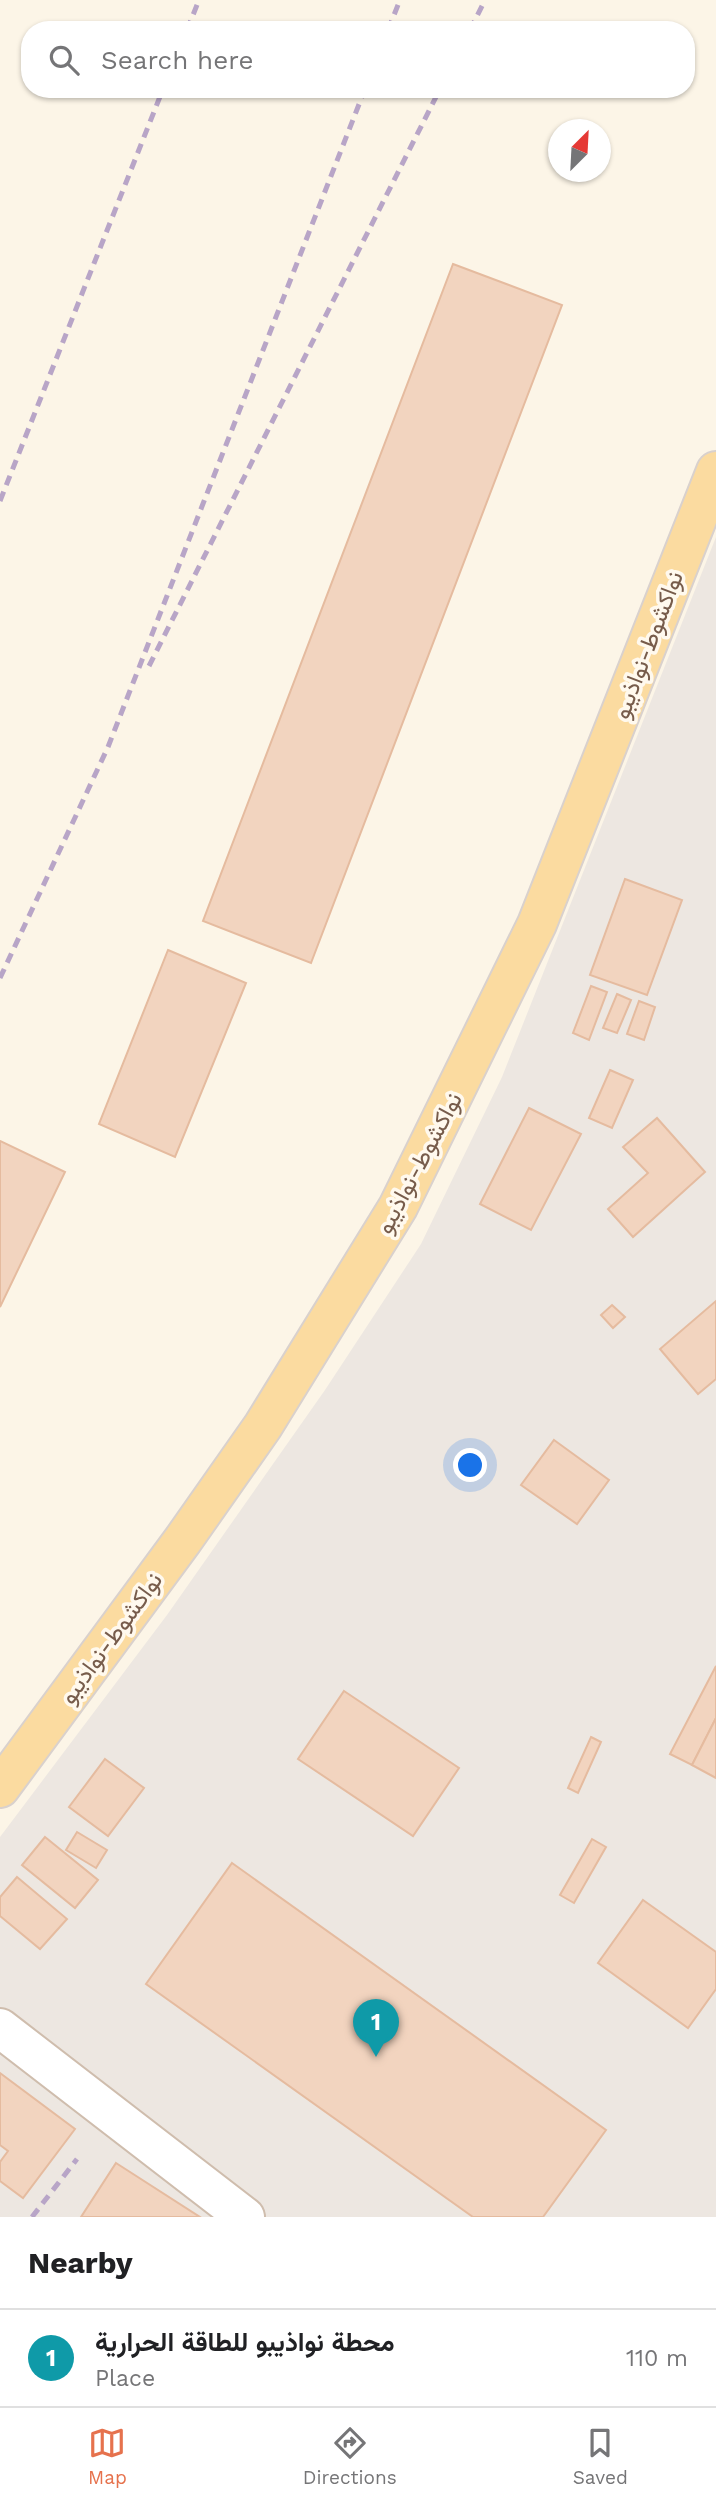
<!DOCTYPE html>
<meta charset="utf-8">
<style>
:root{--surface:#fff;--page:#f6f6f6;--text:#202124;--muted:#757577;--line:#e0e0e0;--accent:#e6724d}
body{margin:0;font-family:"Work Sans",Vazirmatn,sans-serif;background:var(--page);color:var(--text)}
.compass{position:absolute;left:548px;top:119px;width:63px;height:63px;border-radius:50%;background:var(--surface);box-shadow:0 2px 5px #0004;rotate:24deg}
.you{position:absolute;left:471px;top:1466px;width:24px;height:24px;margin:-18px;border:5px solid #fff;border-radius:50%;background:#1a73e8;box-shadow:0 0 0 10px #1a73e833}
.badge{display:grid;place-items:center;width:46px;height:46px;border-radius:50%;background:var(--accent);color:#fff;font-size:23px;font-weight:700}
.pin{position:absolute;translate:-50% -58px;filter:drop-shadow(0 2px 4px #0008)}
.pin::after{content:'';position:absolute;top:37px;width:24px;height:21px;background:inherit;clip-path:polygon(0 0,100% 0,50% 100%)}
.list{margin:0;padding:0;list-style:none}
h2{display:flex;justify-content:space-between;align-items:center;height:91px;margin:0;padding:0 28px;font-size:30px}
h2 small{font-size:23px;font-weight:400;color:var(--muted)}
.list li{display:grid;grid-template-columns:46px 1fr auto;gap:21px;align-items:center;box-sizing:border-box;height:98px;padding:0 28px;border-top:2px solid var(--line)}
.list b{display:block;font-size:26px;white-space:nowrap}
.list p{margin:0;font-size:23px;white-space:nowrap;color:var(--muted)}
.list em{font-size:23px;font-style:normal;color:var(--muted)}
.icon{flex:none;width:38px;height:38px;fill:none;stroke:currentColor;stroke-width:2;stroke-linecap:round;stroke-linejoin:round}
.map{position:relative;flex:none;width:716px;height:2217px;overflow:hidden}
.search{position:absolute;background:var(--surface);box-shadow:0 2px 5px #0004;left:21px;right:21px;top:21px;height:77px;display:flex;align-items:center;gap:18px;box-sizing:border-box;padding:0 24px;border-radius:28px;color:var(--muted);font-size:26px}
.sheet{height:189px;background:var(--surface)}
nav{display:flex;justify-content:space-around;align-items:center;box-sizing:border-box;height:98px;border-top:2px solid var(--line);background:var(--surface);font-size:19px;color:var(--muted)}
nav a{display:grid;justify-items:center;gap:4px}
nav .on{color:var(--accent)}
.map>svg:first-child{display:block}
</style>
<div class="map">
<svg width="716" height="2217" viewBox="0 0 716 2217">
<rect width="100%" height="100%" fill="#fcf5e7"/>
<!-- industrial -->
<polygon fill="#ede7e1" points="716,537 716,2217 0,2217 0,1837 167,1615 325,1390 421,1244 502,1077"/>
<!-- building -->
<g fill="#f2d4bf" stroke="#e5bb9f" stroke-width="2">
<polygon points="453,264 562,305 311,963 203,921"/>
<polygon points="625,879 682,900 647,995 590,975"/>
<polygon points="168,950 246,983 175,1157 99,1124"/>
<polygon points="591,986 607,992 589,1040 573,1033"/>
<polygon points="617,994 631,1000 617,1033 603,1028"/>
<polygon points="639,1001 655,1007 644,1040 627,1034"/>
<polygon points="610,1070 633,1080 612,1128 589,1118"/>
<polygon points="529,1108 581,1134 531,1230 480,1204"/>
<polygon points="657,1118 705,1172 633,1237 608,1209 648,1173 623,1147"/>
<polygon points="0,1141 65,1172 0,1307"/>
<polygon points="716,1301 716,1379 698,1394 660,1349"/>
<polygon points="612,1305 625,1317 613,1328 601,1315"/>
<polygon points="554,1440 609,1480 577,1524 521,1485"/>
<polygon points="716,1666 716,1718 692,1765 670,1754"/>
<polygon points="344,1691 459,1768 413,1836 298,1759"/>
<polygon points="716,1718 716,1778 692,1765"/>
<polygon points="591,1737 601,1742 578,1793 568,1788"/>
<polygon points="105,1759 144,1788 108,1836 69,1807"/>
<polygon points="77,1832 107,1850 96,1868 66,1850"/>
<polygon points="45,1837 98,1880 75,1908 22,1865"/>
<polygon points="592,1839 606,1847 574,1903 560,1895"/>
<polygon points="232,1863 606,2130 543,2217 473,2217 146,1984"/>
<polygon points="17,1877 67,1919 40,1949 0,1916 0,1897"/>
<polygon points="643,1900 716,1952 716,1989 688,2028 598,1963"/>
<polygon points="0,2073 75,2129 23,2198 0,2181 0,2162 8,2151 0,2145"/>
<polygon points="116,2163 200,2217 81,2217"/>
</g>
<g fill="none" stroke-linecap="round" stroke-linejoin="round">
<!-- minor casing -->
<g stroke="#cfbdad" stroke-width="42">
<polyline id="minor" points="0,2028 245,2217"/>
</g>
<!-- major casing -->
<g stroke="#d9d1cd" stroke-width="42">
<polyline id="major" points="0,1788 183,1540 263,1426 398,1207 537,924 716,471"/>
</g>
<!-- minor -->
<use href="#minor" stroke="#fff" stroke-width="38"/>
<!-- major -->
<use href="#major" stroke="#fbdba0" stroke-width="38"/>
<!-- rail -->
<g stroke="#b8a5c7" stroke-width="5" stroke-dasharray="10 7" stroke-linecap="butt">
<polyline points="187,30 199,0"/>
<polyline points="388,30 400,0"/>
<polyline points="470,30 485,0"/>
<polyline points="0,501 163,89"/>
<polyline points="149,666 440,89"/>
<polyline points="0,978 108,747 365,89"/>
<polyline points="32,2217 77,2159"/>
</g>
</g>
<g text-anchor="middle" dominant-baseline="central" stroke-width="7" stroke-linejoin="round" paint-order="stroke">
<!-- street labels -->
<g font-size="24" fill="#775c4b" stroke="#fff9ee">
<text transform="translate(648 645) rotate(-69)">نواكشوط-نواذيبو</text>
<text transform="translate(419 1163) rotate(-62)">نواكشوط-نواذيبو</text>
<text transform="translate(111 1638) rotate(-54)">نواكشوط-نواذيبو</text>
</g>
</g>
</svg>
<svg class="compass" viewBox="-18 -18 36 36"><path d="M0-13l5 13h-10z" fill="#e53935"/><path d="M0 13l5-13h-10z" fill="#757577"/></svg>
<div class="you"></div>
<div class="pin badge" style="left:376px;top:2057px;background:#0f9aa8">1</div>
<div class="search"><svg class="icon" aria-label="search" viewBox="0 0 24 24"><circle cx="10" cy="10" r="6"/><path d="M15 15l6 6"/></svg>Search here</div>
</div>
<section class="sheet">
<h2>Nearby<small></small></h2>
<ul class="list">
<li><span class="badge" style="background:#0f9aa8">1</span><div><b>محطة نواذيبو للطاقة الحرارية</b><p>Place</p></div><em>110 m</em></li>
</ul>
</section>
<nav>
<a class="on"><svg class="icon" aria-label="map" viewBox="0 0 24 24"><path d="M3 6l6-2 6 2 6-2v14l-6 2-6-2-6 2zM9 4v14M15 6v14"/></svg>Map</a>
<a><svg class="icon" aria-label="directions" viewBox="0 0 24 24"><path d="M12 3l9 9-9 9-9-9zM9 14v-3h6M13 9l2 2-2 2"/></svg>Directions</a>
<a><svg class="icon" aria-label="saved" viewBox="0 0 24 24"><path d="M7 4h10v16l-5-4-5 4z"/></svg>Saved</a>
</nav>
